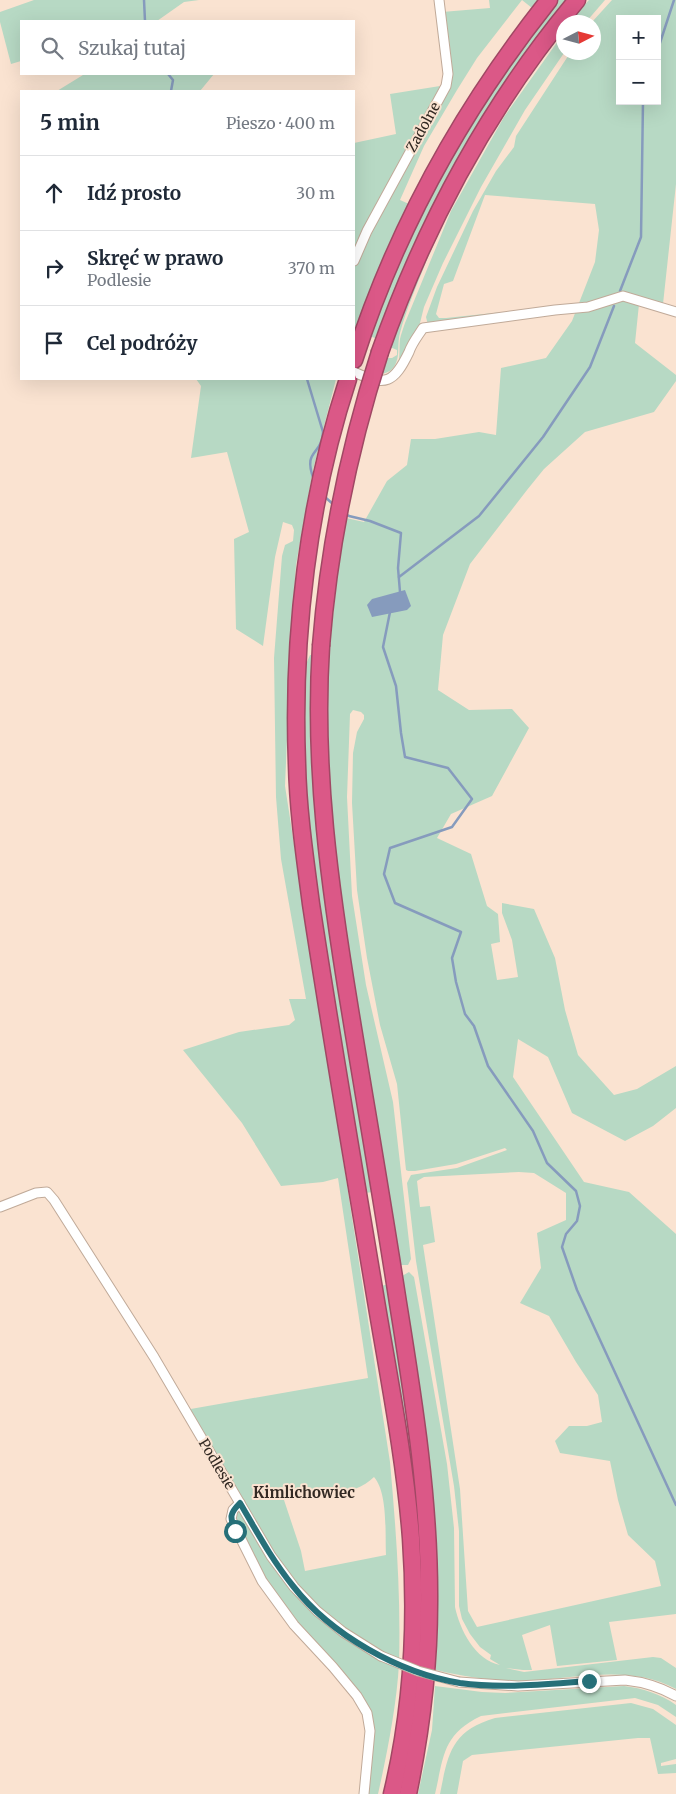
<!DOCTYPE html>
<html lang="pl">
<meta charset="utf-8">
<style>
:root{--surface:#fff;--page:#f6f6f7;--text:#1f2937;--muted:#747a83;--line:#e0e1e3}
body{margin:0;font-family:Merriweather,serif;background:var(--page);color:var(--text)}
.controls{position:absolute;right:15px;top:15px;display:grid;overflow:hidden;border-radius:0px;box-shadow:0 5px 20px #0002}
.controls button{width:45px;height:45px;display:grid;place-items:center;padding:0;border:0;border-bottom:1px solid var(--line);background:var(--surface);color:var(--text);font:25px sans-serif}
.compass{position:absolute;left:556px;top:15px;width:45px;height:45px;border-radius:50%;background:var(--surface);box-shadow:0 5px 20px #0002;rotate:84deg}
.stop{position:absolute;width:15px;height:15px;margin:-11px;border:4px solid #267079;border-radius:50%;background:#fff}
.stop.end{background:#267079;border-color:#fff;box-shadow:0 1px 5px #0008}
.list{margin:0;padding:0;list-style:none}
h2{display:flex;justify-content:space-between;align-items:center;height:65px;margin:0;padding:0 20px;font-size:21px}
h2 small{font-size:16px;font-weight:400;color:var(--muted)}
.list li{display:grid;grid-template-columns:32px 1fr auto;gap:15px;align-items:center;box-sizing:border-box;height:75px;padding:0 20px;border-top:1px solid var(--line)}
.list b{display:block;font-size:19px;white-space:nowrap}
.list p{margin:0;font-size:16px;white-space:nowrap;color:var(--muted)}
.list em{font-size:16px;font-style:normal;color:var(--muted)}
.icon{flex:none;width:28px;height:28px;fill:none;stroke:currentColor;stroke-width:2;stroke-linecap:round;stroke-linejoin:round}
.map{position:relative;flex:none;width:676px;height:1794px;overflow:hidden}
.search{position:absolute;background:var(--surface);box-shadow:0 5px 20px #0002;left:20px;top:20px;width:335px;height:55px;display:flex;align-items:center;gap:12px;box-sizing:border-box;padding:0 18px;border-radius:0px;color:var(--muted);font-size:19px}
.panel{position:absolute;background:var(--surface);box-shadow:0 5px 20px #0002;left:20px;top:90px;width:335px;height:290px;border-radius:0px}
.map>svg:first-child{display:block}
</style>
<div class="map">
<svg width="676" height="1794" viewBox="0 0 676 1794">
<rect width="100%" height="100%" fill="#fae3d1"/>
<!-- green -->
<g fill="#b7d9c4" fill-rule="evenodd">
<polygon points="34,0 199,0 184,2 157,21 21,21 21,61 11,64 0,22 0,12"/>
<path d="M 489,0 L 539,0 L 532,8 L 522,0 L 477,58 L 457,90 L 424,146 L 400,200 L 409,204 C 388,243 373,285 357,327 L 354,326 L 354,268 L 371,232 L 450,78 L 442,12 L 490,8 Z"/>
<polygon points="555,0 571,0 529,54 380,334 377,333 375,338 372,337 372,332 388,283 457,143"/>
<polygon points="589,0 605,0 586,22 569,22"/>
<path d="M 612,0 L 676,0 L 676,184 L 663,304 L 639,304 L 635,343 L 676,375 L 676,381 L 654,412 L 585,432 L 544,469 L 527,490 L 470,564 L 443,635 L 438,690 L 469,710 L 512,709 L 529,728 L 492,796 L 451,814 L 437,838 L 471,854 L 487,906 L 498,914 L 500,942 L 491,944 L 497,980 L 518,977 L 512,940 L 502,913 L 502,903 L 534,909 L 555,958 L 565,1010 L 578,1055 L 614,1095 L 637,1089 L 676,1066 L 676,1108 L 653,1126 L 625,1141 L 572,1113 L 548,1057 L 518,1039 L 513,1077 L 584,1182 L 629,1192 L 676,1234 L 676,1614 L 609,1622 L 617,1660 L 557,1666 L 550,1625 L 522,1635 L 532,1670 L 523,1670 L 506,1668 L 524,1672 L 653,1657 L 661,1658 L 676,1668 L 676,1689 C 625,1661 566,1682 511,1681 C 486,1680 461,1676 436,1670 L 437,1570 L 431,1469 L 402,1276 L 409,1272 L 414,1277 L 447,1464 L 454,1528 L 455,1607 C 460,1630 475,1660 500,1665 L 490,1659 L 491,1655 L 480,1647 L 470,1634 L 462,1619 L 459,1606 L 459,1531 L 454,1486 L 416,1261 L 407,1183 L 411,1175 L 417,1174 L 457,1168 L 507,1150 L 505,1148 L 456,1164 L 415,1171 L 408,1171 L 406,1170 L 397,1084 L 380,1025 L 367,958 L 357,890 L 352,803 L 353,753 L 357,732 L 364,719 L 364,715 L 361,712 L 353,710 L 350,714 L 347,797 L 352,896 L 366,985 L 393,1102 L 411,1259 L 408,1265 L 401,1265 L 399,1263 L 348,957 L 330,819 L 326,716 L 330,643 L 342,535 L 346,518 L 364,522 L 387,481 L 407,465 L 411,439 L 435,439 L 479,432 L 496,435 L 501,368 L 546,358 L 572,321 L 595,262 L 599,230 L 595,204 L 485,195 L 453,281 L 444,284 L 436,314 L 439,318 L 446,318 L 503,312 L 428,325 L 426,317 L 437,287 L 473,211 L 496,171 L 514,147 L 516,136 L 570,53 L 594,52 L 594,22 L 592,22 ZM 620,19 L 657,19 L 657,101 L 620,101 ZM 519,1172 L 534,1173 L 566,1193 L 566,1220 L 537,1233 L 541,1268 L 520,1303 L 549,1316 L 576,1362 L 598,1395 L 602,1422 L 587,1426 L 569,1426 L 555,1441 L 560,1453 L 610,1461 L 618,1500 L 628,1535 L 655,1561 L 661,1586 L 477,1627 L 468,1611 L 460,1489 L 423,1245 L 435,1242 L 430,1206 L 420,1207 L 417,1181 L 424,1177 Z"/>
<path d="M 563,29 L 563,32 C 508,102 461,180 426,262 C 417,285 406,310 400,333 C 397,343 400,354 396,363 C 393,370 389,372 382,374 L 387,358 L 392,358 L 397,355 L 397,350 L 390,347 C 413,284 439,223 472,166 C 499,118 531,73 563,29 Z"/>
<path d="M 563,34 L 564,53 L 525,110 L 481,187 L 443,263 L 424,307 L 419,327 L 412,337 L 395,372 L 381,378 L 382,376 C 404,370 398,357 400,339 C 401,334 403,329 405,323 L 451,211 L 504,117 Z"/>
<polygon points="83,74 214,74 200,91 57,91 83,75"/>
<polygon points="440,86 359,240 354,251 354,143 396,134 390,94"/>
<path d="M 196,379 L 336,379 L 313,470 L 296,565 L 291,644 L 285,786 L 390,1462 C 396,1529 401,1596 399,1663 C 397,1703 387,1754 378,1794 L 364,1794 L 367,1713 L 262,1581 L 231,1519 L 240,1503 L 185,1410 L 368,1378 L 338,1178 L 323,1182 L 281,1186 L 242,1123 L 183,1050 L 239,1032 L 289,1025 L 295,1020 L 289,999 L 306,999 L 281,859 L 276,797 L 274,658 L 282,556 L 285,545 L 293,541 L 294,530 L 292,525 L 283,522 L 275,557 L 263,646 L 236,629 L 234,539 L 249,532 L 227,452 L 191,458 L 201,386 ZM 374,1477 C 388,1493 385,1534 386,1555 L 305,1571 L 301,1551 L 284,1500 C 311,1498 354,1497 374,1477 Z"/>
<polygon points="310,655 311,655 311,662 314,663 314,713 374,1192 364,1193 307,837 302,712 303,662 307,662"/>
<polygon points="390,1284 421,1511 416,1676 380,1286"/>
<path d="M 435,1686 L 482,1692 L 505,1693 L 624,1686 C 642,1688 661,1694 676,1705 L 676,1717 L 658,1705 L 635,1698 L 481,1716 C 442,1735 444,1756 435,1794 L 418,1794 L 432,1730 Z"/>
<path d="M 631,1703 L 653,1709 L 676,1725 L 676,1759 L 661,1763 L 661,1766 L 676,1764 L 676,1773 L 658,1774 L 650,1738 L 638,1738 L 472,1755 L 463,1761 L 457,1794 L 440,1794 C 448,1754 451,1731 495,1718 Z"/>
</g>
<!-- water -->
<polygon fill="#869bbd" points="405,590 411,606 407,610 372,617 367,605 372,599"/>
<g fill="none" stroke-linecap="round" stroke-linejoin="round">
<!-- stream -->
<g stroke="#869bbd" stroke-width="2.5">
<polyline points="144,0 145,21"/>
<polyline points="657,52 674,0"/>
<polyline points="168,74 173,80 171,91"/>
<polyline points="620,291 641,237 643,101"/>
<path d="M 307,379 L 323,432 C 322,456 302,449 314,480"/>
<polyline points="325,497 334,505"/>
<polyline points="344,513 349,516 370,521 401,533 398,568 400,592"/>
<polyline points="399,577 479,516 543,437 590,367 614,306"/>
<polyline points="390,612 383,647 396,686 401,733 405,757 448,768 472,799 452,827 390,848 384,874 395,903 461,932 452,958 456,982 465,1014 474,1026 488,1066 533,1131 547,1163 576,1191 580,1206 577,1221 566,1234 562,1247 577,1290 676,1505"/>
</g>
<!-- minor casing -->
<g stroke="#c0aa99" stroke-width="11">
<g id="minor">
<polyline points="354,261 367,231 446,86 448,74 439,0"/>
<path d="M 354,372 C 386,387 394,383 409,352 C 412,343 418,336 423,328 L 555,310 L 588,307 L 623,296 L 676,312"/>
<polyline points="0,1207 36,1193 47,1192 54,1200 154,1357 271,1556 294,1587 317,1611 343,1632 381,1656"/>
<polyline points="240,1503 233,1510 231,1519 262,1581 294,1625 333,1667 357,1696 367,1713 370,1731 364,1794"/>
<path d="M 459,1682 L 518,1686 L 625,1680 C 644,1682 660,1687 676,1696"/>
</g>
</g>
<!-- motorway casing -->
<g stroke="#a04864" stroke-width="19">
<g id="motorway">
<path d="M 380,352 C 425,224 490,104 577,0"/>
<path d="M 354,360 C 396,229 463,108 549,0"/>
<path d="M 348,379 C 308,501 292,636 297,764 C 298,811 305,858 311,904 C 331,1036 354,1169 376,1301 C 389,1379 405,1459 411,1538 C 417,1623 412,1711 392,1794"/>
<path d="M 321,646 C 313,769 330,889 350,1010 C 366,1108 383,1205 398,1303 C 414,1402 430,1503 429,1604 C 429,1668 421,1731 408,1794"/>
</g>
</g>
<!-- minor -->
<use href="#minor" stroke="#fff" stroke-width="9"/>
<!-- motorway -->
<use href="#motorway" stroke="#db5887" stroke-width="16"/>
<!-- minor-bridge casing -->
<g stroke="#c0aa99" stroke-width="11" stroke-linecap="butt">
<polyline id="minor-bridge" points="381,1656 418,1671 459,1682"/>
</g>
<!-- motorway-bridge casing -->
<g stroke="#a04864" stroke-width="19" stroke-linecap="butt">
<path id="motorway-bridge" d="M 321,646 C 329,545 349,448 380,352"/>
</g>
<!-- minor-bridge -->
<use href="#minor-bridge" stroke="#fff" stroke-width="9"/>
<!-- motorway-bridge -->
<use href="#motorway-bridge" stroke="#db5887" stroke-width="16"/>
</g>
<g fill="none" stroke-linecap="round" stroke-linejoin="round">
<!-- route -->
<path stroke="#267079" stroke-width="6" d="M 235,1531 C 230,1517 229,1514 240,1503 C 257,1532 272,1560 293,1586 C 331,1635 399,1673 460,1683 C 503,1689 546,1684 589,1681"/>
</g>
<g text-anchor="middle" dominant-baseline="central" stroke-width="4" stroke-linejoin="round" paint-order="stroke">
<!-- street labels -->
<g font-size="14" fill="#322923" stroke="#fae3d1">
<text transform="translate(423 127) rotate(-61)">Zadolne</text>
<text transform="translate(217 1464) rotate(59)">Podlesie</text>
</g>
<!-- neighbourhood labels -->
<g font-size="15" font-weight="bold" fill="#322923" stroke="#fae3d1">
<text x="304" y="1492">Kimlichowiec</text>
</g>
</g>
</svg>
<div class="controls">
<button>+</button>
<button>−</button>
</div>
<svg class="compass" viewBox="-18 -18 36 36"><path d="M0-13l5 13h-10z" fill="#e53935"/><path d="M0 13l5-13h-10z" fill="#747a83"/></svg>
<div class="stop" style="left:235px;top:1531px"></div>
<div class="stop end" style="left:589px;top:1681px"></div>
<div class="search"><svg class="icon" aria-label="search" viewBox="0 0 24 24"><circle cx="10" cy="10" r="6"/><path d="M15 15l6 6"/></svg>Szukaj tutaj</div>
<section class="panel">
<h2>5 min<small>Pieszo · 400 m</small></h2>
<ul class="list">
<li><svg class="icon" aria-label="ahead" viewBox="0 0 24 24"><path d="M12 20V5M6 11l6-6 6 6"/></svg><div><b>Idź prosto</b></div><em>30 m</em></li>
<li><svg class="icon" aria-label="right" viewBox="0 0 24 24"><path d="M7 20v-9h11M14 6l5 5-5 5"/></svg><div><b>Skręć w prawo</b><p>Podlesie</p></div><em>370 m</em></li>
<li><svg class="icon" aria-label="arrive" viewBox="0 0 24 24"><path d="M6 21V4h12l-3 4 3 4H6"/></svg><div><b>Cel podróży</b></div></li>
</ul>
</section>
</div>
